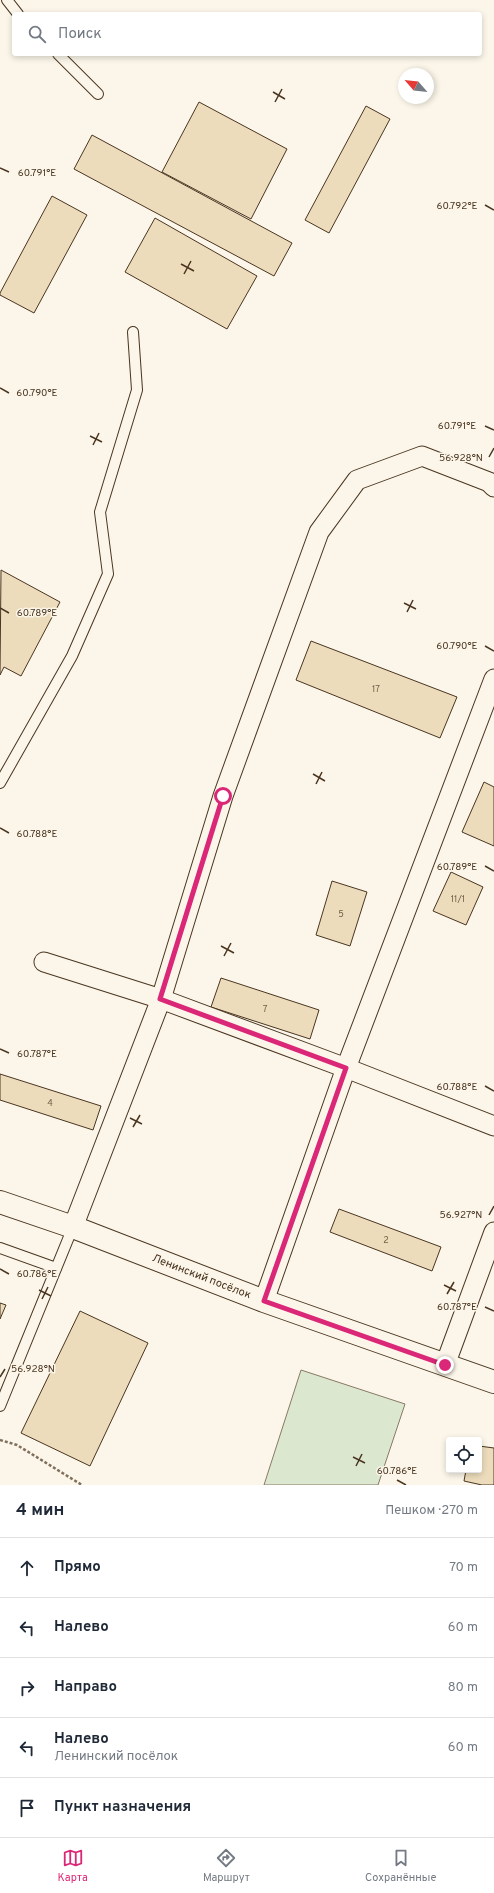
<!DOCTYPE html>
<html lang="ru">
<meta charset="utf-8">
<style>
:root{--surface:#fff;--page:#f2f2f3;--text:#1f2937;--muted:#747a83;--line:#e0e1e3;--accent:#db2777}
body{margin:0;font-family:Overpass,sans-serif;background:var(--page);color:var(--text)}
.controls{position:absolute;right:12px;bottom:12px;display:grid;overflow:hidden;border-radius:4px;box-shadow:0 2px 6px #0003}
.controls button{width:36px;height:36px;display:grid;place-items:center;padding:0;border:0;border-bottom:1px solid var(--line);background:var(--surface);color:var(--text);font:20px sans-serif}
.compass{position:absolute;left:398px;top:68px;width:36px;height:36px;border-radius:50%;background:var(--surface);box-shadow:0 2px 6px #0003;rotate:298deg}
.stop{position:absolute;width:12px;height:12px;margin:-9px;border:3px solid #db2777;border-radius:50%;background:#fff}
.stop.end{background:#db2777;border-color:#fff;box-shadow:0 1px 4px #0008}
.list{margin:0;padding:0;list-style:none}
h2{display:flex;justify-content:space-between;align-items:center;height:52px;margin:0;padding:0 16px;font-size:17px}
h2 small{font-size:13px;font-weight:400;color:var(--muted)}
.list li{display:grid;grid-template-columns:26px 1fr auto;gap:12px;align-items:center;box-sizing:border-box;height:60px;padding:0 16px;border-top:1px solid var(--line)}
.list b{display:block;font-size:15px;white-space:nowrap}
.list p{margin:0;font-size:13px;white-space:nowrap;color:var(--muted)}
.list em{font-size:13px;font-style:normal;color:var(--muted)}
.icon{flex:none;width:22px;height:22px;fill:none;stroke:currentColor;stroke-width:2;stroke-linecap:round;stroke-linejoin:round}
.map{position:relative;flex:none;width:494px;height:1485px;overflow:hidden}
.search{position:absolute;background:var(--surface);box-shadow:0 2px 6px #0003;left:12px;right:12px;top:12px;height:44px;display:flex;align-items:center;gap:10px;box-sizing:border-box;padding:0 14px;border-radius:4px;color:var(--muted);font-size:15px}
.sheet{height:352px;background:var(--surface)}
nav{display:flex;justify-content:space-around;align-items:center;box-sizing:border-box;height:56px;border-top:1px solid var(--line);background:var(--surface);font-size:11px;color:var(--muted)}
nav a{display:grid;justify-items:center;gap:2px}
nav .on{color:var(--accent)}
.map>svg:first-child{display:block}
</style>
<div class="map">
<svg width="494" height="1485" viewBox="0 0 494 1485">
<rect width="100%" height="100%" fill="#fbf6e9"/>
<!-- green -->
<polygon fill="#dce7d0" stroke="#887966" points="301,1370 405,1404 378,1485 264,1485"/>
<!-- building -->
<g fill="#ecdcbc" stroke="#4a3520">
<polygon points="199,102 287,149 251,219 162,172"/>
<polygon points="366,106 390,119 329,233 305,220"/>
<polygon points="92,135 292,243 274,276 74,169"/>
<polygon points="52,196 87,215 34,313 0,295 0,293"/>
<polygon points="155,218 257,276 227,329 125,272"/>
<polygon points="1,570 60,602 21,676 4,667 0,675"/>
<polygon points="311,641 457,697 440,738 296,680"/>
<polygon points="484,782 494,787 494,846 462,832"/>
<polygon points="451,872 483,887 466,925 433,911"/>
<polygon points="332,881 367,892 350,946 316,935"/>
<polygon points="221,978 319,1010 310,1039 211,1007"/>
<polygon points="0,1074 101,1106 93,1130 0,1100"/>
<polygon points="339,1209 441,1247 432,1271 330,1232"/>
<polygon points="0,1303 6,1305 0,1319"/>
<polygon points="80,1311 148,1343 90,1466 21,1433"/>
<polygon points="479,1446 494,1448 494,1485 482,1485 464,1481 466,1470 479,1470"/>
</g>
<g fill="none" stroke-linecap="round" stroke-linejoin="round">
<!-- service casing -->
<g stroke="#4a3520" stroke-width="12">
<g id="service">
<polyline points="7,0 18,14"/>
<polyline points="58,54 98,94"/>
<polyline points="0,783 72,656 108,574 100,512 137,390 133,332"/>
<polyline points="0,1248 56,1268"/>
<polyline points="0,1406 73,1227"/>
</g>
</g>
<!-- minor casing -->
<g stroke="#4a3520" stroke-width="21">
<g id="minor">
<polyline points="44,962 161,999 346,1068 494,1126"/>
<polyline points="73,1227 161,999 223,796 319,532 357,480 422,456 489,482 494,487"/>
<polyline points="264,1301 346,1068 494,679"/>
<polyline points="445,1365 494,1232"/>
</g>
</g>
<!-- tertiary casing -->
<g stroke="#4a3520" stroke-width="24">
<g id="tertiary">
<path id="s1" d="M 0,1202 L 73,1227 L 264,1301 L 494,1382"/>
</g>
</g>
<!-- path -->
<polyline stroke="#7f6f5c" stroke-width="2.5" stroke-dasharray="3 2" stroke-linecap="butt" points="0,1440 17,1445 82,1485"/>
<!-- service -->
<use href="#service" stroke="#fbf6e9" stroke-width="10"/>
<!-- minor -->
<use href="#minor" stroke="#fbf6e9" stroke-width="19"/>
<!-- tertiary -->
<use href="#tertiary" stroke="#fbf6e9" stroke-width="22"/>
</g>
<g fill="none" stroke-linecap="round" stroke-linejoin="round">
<!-- route -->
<polyline stroke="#db2777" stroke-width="5" points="223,796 160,999 346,1068 264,1301 445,1365"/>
</g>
<!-- ticks -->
<path fill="none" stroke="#4a3520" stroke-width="1.5" d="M 273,92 L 285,99M 275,102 L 282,89M 0,168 L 9,172M 485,205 L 494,210M 181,264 L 194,271M 184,274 L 191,261M 0,388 L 9,393M 485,426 L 494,430M 90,436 L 102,442M 93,445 L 99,433M 489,457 L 494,448M 404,603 L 416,609M 0,608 L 9,613M 407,612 L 413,600M 485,646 L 494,651M 313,774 L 325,781M 316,784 L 322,772M 0,828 L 9,833M 485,866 L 494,871M 221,946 L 234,953M 224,956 L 231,943M 0,1049 L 9,1053M 485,1086 L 494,1091M 130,1118 L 142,1124M 133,1127 L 140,1115M 489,1215 L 494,1206M 0,1269 L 9,1274M 444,1285 L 456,1291M 39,1290 L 51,1296M 447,1294 L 454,1282M 42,1299 L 48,1287M 485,1307 L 494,1311M 0,1377 L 5,1369M 353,1457 L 365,1463M 356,1466 L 362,1454M 397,1480 L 406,1485"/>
<g text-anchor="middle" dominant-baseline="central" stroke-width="3" stroke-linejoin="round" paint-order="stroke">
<!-- number labels -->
<g font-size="9" fill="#725f47">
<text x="376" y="689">17</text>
<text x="458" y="899">11/1</text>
<text x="341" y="914">5</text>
<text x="265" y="1009">7</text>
<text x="50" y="1103">4</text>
<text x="386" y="1240">2</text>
</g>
<!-- street labels -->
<g font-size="11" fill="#4a3520" stroke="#fbf6e9">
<text stroke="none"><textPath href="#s1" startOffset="215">Ленинский посёлок</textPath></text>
</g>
</g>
<g font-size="10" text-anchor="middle" fill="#4a3520" stroke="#fbf6e9" stroke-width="3" stroke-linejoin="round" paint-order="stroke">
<text x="37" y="176">60.791°E</text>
<text x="457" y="209">60.792°E</text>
<text x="37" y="396">60.790°E</text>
<text x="457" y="429">60.791°E</text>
<text x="461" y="461">56.928°N</text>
<text x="37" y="616">60.789°E</text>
<text x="457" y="649">60.790°E</text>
<text x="37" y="837">60.788°E</text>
<text x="457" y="870">60.789°E</text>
<text x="37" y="1057">60.787°E</text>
<text x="457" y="1090">60.788°E</text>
<text x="461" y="1218">56.927°N</text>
<text x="37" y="1277">60.786°E</text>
<text x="457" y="1310">60.787°E</text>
<text x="33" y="1372">56.928°N</text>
<text x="397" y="1474">60.786°E</text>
</g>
</svg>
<div class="controls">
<button><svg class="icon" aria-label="locate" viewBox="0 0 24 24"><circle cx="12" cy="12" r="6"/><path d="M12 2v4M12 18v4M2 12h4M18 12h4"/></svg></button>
</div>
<svg class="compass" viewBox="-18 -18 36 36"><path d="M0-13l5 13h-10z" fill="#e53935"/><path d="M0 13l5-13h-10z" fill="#747a83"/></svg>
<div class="stop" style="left:223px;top:796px"></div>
<div class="stop end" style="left:445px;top:1365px"></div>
<div class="search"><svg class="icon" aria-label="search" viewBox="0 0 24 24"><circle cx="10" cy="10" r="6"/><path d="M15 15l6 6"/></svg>Поиск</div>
</div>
<section class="sheet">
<h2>4 мин<small>Пешком · 270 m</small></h2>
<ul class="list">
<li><svg class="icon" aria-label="ahead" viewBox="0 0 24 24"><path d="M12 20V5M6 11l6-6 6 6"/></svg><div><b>Прямо</b></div><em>70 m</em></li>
<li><svg class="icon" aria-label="left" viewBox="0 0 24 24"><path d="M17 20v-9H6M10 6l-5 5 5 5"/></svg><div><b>Налево</b></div><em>60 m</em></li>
<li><svg class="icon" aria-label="right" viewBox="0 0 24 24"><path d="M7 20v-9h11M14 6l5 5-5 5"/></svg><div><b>Направо</b></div><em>80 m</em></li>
<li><svg class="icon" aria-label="left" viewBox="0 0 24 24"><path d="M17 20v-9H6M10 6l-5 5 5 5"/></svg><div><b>Налево</b><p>Ленинский посёлок</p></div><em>60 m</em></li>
<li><svg class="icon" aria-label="arrive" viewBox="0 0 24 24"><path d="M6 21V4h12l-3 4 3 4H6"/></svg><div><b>Пункт назначения</b></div></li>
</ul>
</section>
<nav>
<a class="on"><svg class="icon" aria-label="map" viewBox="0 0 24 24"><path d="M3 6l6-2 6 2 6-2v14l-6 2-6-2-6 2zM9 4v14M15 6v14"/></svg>Карта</a>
<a><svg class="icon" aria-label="directions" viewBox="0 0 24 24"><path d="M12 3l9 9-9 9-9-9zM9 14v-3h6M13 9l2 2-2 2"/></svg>Маршрут</a>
<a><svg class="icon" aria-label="saved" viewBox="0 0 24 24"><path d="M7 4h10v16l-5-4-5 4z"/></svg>Сохранённые</a>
</nav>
